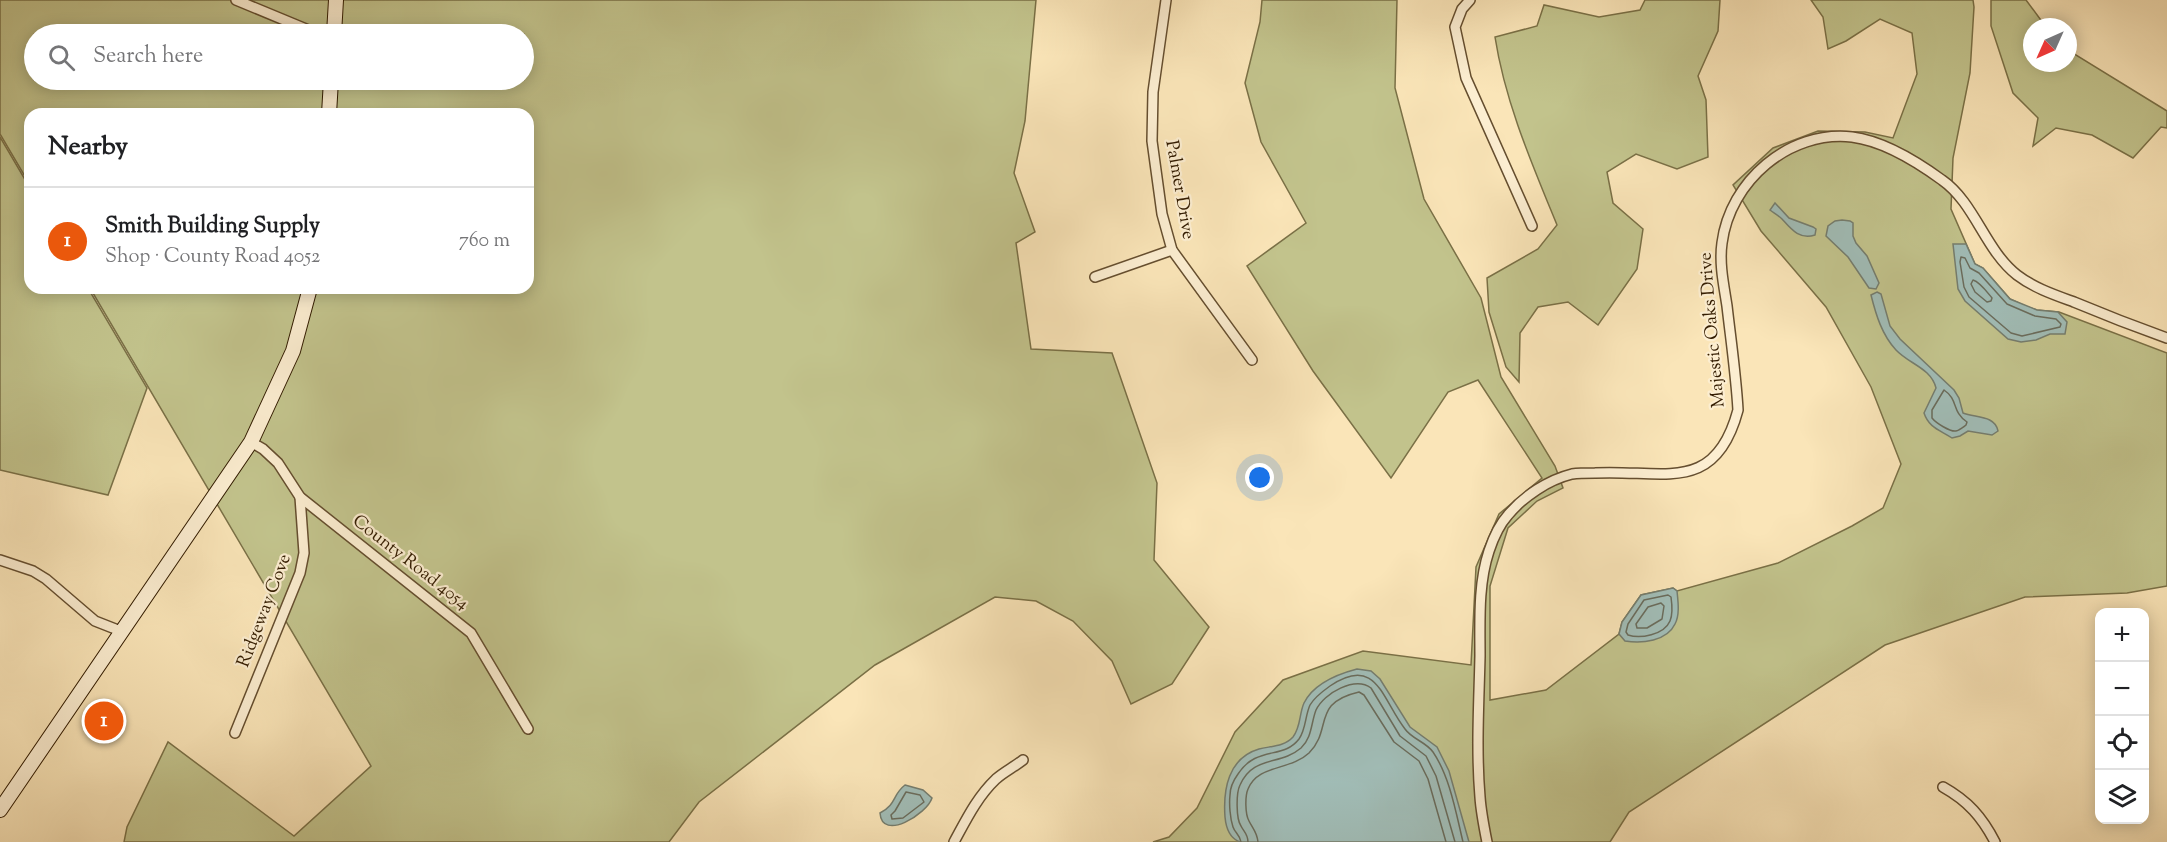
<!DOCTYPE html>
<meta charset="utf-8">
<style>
:root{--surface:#fff;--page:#f6f6f6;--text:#202124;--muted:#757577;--line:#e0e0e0;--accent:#ea580c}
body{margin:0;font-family:"Sorts Mill Goudy",serif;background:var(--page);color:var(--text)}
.controls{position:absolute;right:18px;bottom:18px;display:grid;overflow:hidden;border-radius:12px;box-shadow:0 3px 15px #0003}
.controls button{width:54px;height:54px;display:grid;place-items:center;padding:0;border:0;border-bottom:2px solid var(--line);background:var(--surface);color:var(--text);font:30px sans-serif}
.compass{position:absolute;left:2023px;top:18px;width:54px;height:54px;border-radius:50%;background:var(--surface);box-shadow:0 3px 15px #0003;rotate:225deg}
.you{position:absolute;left:1260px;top:478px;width:21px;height:21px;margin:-15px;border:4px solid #fff;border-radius:50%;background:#1a73e8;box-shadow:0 0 0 9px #1a73e833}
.badge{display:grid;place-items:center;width:39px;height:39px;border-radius:50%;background:var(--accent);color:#fff;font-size:20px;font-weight:700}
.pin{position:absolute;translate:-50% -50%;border:3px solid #fff;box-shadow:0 2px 6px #0006}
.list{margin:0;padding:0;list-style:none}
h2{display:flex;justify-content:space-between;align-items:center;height:78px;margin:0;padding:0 24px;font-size:26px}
h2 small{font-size:20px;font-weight:400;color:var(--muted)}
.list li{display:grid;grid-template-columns:39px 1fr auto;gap:18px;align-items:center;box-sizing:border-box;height:108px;padding:0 24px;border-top:2px solid var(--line)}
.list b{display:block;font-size:22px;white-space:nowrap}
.list p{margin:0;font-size:20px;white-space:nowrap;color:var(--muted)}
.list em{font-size:20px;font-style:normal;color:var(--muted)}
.icon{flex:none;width:33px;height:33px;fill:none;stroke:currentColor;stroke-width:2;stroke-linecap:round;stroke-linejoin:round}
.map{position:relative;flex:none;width:2167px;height:842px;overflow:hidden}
.search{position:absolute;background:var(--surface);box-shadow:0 3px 15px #0003;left:24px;top:24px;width:510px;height:66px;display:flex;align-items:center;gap:15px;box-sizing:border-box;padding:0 21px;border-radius:33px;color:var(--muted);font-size:22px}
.panel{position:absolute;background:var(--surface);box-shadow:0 3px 15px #0003;left:24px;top:108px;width:510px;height:186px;border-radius:18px}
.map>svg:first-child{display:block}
</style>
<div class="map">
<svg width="2167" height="842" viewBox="0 0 2167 842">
<rect width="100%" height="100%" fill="#fae5b8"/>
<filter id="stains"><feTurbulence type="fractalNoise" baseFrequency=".00333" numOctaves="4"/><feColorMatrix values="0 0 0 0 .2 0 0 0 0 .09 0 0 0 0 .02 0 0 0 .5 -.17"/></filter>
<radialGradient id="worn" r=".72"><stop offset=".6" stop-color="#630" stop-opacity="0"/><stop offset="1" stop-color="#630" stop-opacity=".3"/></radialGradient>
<!-- green -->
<g fill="#c2c38c" stroke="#7a7046" stroke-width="1.5" fill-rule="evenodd">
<path d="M 0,0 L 1036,0 L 1025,121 L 1014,173 L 1035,232 L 1016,243 L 1031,349 L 1112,353 L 1157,483 L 1154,560 L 1209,627 L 1172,684 L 1131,704 L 1112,661 L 1073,621 L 1036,601 L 995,597 L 875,665 L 699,802 L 669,842 L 124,842 L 127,827 L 168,742 L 294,836 L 371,766 L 90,288 L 528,288 L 528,114 L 30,114 L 30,185 L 0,134 ZM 34,34 L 524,34 L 524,80 L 34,80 Z"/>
<polygon points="1262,0 1397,0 1395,88 1424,199 1481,298 1501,377 1555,466 1563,488 1537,501 1508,528 1490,586 1490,700 1546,690 1619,634 1622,622 1641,595 1673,588 1677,591 1778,563 1852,526 1883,508 1901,464 1871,387 1826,307 1761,231 1733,185 1773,148 1818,131 1865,132 1893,138 1917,74 1912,33 1880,19 1846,41 1828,49 1823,17 1811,0 1973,0 1974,7 1970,73 1953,158 1951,209 1975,264 1983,268 2010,299 2025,306 2037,310 2059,312 2167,353 2167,586 2127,593 2025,597 1885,645 1629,812 1610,842 1153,842 1169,837 1197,808 1235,732 1283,680 1363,651 1471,665 1476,567 1499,514 1542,478 1478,380 1448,392 1391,478 1313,371 1247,266 1306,223 1261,142 1245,83 1260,22"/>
<path d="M 1645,0 L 1720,0 L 1718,31 L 1698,76 L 1706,100 L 1708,157 L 1677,169 L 1636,154 L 1607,172 L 1613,203 L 1643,229 L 1637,269 L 1598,325 L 1568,302 L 1538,307 L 1520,333 L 1519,382 L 1506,367 L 1489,312 L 1487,278 L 1538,249 L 1557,225 C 1532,164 1505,102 1495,37 L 1537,26 L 1544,5 L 1599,17 L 1640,10 Z"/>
<polygon points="1991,0 2026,0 2046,27 2032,27 2032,63 2068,63 2068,50 2167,111 2167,128 2161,127 2133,158 2092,135 2056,128 2033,146 2038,118 2013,93 1991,26"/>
<polygon points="0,137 30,188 30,288 88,288 147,388 108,495 0,470"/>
</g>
<!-- water -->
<g fill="#a1bdb7" stroke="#757d6e" stroke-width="1.5">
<path d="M 1775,203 L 1789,218 L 1813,227 L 1816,229 L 1815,235 C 1799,240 1791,229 1782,219 C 1778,215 1774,213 1770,210 Z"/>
<polygon points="1842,220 1850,221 1853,223 1853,236 1856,243 1867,256 1879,283 1876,289 1869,288 1848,257 1826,236 1828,226 1835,221"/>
<polygon points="1953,244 1966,244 1975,264 1983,268 2010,299 2037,310 2058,312 2067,322 2065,334 2050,334 2036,340 2021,342 2008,339 1965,301 1958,289"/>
<path d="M 1877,292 L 1881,294 L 1890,326 L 1900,339 L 1954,390 L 1959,398 L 1963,413 C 1975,418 1995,415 1998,431 L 1992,435 L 1968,431 L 1960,436 L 1952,438 C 1940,430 1929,428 1924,413 L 1936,388 C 1931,368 1909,364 1896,350 C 1882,335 1876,315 1871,295 Z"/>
<path d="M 1673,588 L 1677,591 C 1678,601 1680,615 1675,624 C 1667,641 1642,644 1625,641 L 1619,634 L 1622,622 L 1641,595 Z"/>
<path d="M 1357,669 L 1371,671 L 1380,679 L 1410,727 L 1437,747 L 1449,771 L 1469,842 L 1240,842 C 1229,838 1226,828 1225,817 C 1223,790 1228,758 1259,749 C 1270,746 1284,747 1293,737 C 1301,727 1299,714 1304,703 C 1314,683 1338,674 1357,669 Z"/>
<path d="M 905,785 L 923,790 L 932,798 C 927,814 882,842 880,813 C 897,804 892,795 905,785 Z"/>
</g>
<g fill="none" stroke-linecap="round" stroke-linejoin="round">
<!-- shore -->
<g stroke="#6a6c5c" stroke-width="1.5">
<polygon points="1961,257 1965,258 1970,268 1979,273 2007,304 2035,316 2056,319 2061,324 2060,327 2022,336 2011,333 1969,297 1964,287 1960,262"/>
<path d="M 1973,280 C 1980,282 1987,292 1992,298 L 1991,301 L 1987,302 L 1975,292 L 1971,284 Z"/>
<path d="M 1944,390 C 1959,400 1951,411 1967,422 L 1966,425 C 1965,426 1958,431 1956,431 C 1950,432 1936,423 1932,418 L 1932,410 Z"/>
<path d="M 1668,595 L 1671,597 C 1672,604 1673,614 1670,621 C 1664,635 1640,639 1628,635 L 1626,632 L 1628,624 L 1644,600 Z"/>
<polygon points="1661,603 1664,606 1662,619 1647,628 1637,628 1636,624 1648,607"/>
<polygon points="906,792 920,795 924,802 903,818 892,819 891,815 895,811"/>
<path d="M 1241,842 C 1240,835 1235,833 1233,827 C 1230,818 1229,804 1230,795 C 1230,787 1233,781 1238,774 C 1257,745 1283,760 1299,739 C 1306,729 1305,716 1310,705 C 1314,698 1323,691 1330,686 C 1377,654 1382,700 1405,729 C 1412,739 1426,742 1433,752 C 1450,777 1456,813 1463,842"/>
<path d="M 1248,842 C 1248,834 1244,832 1241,826 C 1236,819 1236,793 1240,785 C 1253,755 1280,766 1301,748 C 1312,738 1311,723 1316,710 C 1324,693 1355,676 1371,688 L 1400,736 L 1426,756 L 1436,776 L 1455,842"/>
<path d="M 1258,842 C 1257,832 1253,829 1249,821 C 1245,814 1245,796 1248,789 C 1258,764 1290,771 1309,753 C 1333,729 1311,703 1359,692 L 1364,695 L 1394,742 L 1419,761 L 1428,779 L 1446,842"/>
</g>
<!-- minor casing -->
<g stroke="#654e2f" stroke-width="12">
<g id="minor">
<polyline points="236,0 318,34"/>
<polyline points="1166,0 1153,92 1152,141 1162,214 1172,250 1252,360"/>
<polyline points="1470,0 1462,9 1455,27 1466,78 1532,226"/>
<polyline points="1095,277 1172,250"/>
<polyline points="251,442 263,449 278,463 300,497 471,633 528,729"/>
<polyline points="0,560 33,571 46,579 95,621 123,632"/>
<polyline points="235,733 300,573 304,553 300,497"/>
<path d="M 1943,787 C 1968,801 1982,817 1995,842"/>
<path d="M 954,842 C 966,820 977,797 996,779 C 1004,772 1014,767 1023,760"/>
<path d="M 1487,842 C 1484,827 1481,812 1480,797 C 1476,750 1479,702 1480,656 C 1480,621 1478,584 1489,551 C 1493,539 1499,525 1508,515 C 1524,496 1548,480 1572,474 C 1579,473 1587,473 1595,473 C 1662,469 1715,496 1738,410 C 1736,375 1731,341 1727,306 C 1724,286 1719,264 1722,243 C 1730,181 1789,130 1852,137 C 1884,141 1916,161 1942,180 C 1975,203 1985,250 2017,275 C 2034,288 2055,295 2074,302 C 2105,315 2136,327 2167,338"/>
</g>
</g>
<!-- secondary casing -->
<g stroke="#331c01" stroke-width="16">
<g id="secondary">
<polyline points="334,34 336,0"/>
<polyline points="329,114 331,80"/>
<polyline points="0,810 251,442 293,351 310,288"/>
</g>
</g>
<!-- minor -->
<use href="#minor" stroke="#fceed1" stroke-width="9"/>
<!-- secondary -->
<use href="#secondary" stroke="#fceed1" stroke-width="14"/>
</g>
<g text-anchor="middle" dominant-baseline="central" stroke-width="4.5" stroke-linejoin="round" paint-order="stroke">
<!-- street labels -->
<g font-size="18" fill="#331c01" stroke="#fceed1">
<text transform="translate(1179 190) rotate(80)">Palmer Drive</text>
<text transform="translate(1713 330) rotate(-95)">Majestic Oaks Drive</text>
<text transform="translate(410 563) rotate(38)">County Road 4054</text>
<text transform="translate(265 611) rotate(-69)">Ridgeway Cove</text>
</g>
</g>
<rect width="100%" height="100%" filter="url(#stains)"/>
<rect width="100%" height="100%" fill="url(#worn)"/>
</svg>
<div class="controls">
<button>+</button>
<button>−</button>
<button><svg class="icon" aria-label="locate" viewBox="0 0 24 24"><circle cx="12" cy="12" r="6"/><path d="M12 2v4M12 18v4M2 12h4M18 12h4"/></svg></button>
<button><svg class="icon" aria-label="layers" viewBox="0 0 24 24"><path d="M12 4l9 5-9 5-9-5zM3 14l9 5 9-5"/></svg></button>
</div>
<svg class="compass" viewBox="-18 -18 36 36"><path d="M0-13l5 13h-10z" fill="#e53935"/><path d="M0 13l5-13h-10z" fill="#757577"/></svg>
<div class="you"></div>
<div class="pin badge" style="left:104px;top:721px">1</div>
<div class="search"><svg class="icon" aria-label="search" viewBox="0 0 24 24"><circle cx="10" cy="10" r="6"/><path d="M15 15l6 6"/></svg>Search here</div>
<section class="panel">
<h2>Nearby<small></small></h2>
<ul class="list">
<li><span class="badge">1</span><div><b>Smith Building Supply</b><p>Shop · County Road 4052</p></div><em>760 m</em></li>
</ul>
</section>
</div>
